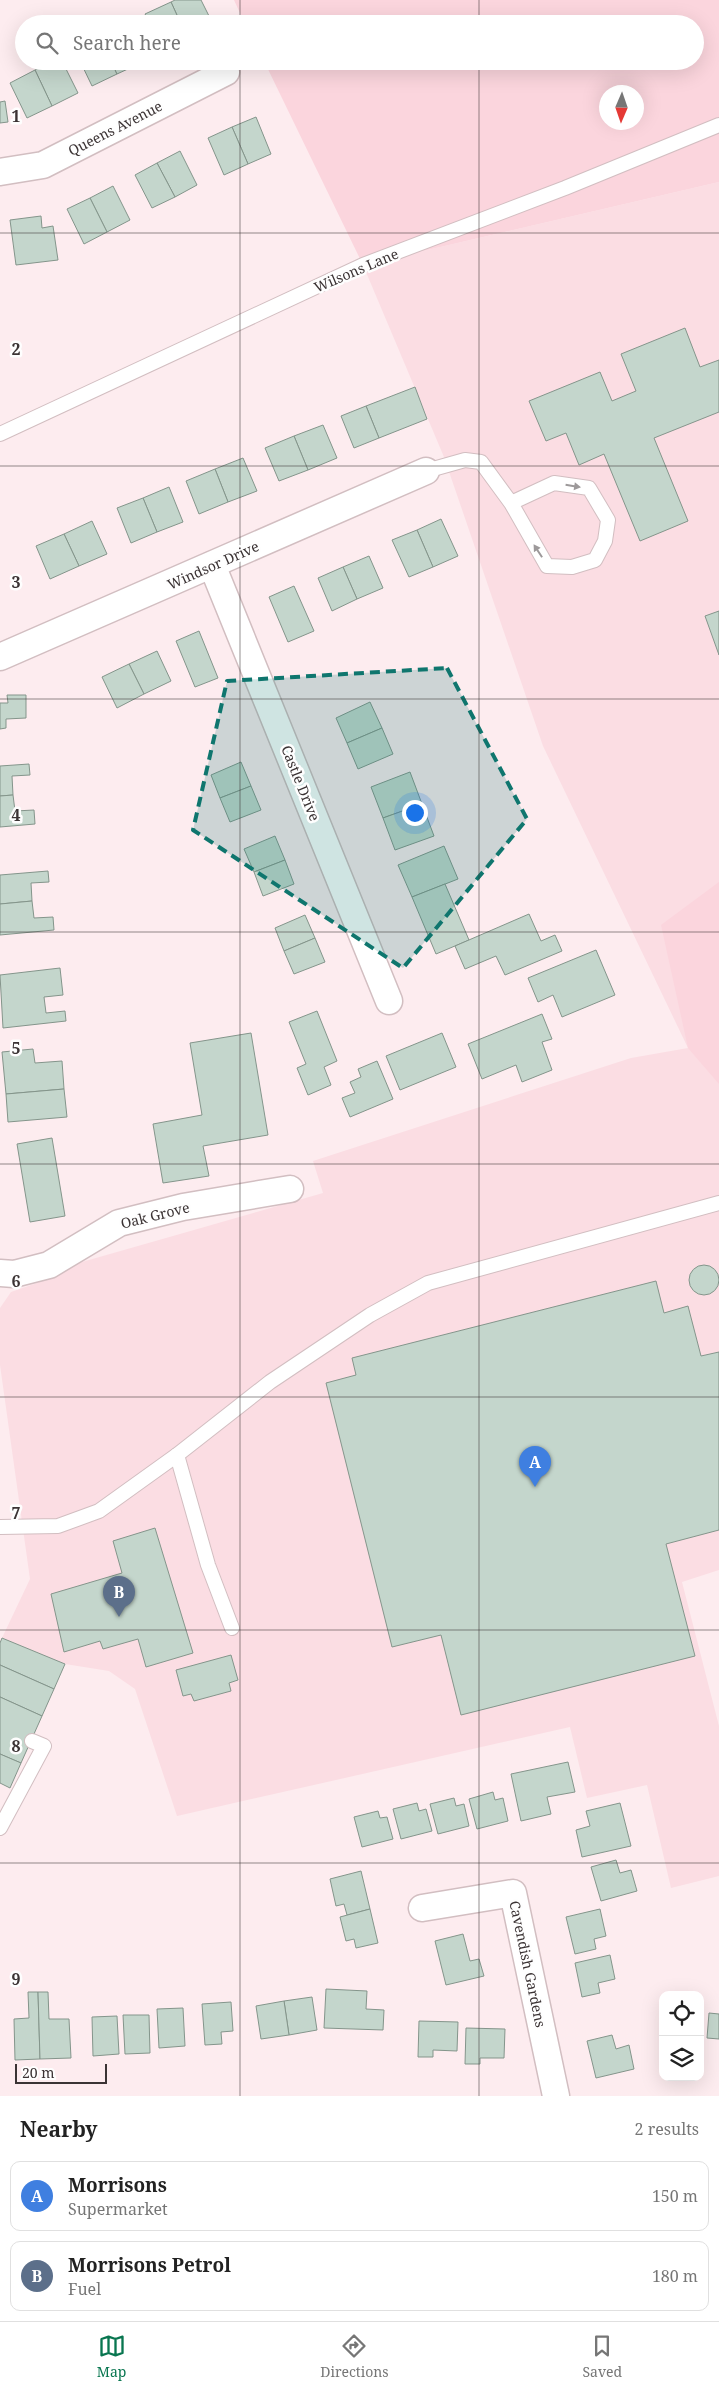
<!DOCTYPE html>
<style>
:root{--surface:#fff;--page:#f2f2f2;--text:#222;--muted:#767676;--line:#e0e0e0;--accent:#097650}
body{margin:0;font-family:"Noto Serif",serif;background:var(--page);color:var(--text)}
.controls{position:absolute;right:15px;bottom:15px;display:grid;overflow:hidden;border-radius:10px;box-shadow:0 5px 20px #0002}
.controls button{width:45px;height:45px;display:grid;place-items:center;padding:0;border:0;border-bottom:1px solid var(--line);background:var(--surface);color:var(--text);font:25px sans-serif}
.compass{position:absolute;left:599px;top:85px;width:45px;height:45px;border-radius:50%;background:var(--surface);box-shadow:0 5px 20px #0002;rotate:182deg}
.scale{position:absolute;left:15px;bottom:12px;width:92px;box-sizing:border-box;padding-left:5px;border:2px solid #3b3334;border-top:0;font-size:14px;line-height:18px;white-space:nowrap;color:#3b3334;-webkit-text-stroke:4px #fefefe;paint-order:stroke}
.you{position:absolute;left:414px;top:812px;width:18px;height:18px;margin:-12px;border:4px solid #fff;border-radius:50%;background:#1a73e8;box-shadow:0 0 0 8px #1a73e833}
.badge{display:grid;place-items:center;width:32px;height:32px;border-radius:50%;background:var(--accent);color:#fff;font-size:16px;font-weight:700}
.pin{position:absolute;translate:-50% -41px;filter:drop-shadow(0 1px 2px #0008)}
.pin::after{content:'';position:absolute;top:26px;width:18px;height:15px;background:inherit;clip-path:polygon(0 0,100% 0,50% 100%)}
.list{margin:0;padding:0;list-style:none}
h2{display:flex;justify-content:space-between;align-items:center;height:65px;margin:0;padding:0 20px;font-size:21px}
h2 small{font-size:16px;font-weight:400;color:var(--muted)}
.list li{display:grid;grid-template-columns:32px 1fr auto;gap:15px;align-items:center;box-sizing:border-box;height:70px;margin:0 10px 10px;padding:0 10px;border:1px solid var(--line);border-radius:10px}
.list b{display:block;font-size:19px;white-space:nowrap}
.list p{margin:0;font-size:16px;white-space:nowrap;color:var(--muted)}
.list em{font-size:16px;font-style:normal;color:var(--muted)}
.icon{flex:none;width:28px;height:28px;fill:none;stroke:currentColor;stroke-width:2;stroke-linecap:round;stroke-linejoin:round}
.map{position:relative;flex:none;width:719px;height:2096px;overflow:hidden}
.search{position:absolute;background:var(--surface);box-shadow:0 5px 20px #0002;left:15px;right:15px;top:15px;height:55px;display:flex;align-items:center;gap:12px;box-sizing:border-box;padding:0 18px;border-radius:28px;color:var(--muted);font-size:19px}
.sheet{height:225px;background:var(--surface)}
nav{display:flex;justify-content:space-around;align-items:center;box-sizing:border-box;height:70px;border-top:1px solid var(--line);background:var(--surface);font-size:14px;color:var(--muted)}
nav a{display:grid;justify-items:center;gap:2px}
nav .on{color:var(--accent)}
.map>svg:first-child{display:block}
</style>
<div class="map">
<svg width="719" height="2096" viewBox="0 0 719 2096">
<rect width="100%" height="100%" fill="#fdecef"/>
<!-- built -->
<polygon fill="#fbdde3" points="719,182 719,1570 682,1582 719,1726 719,1876 671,1888 647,1785 587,1798 570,1727 177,1816 135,1689 109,1671 65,1664 2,1638 30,1579 0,1365 0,1308 11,1292 37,1283 75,1264 323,1193 313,1161 631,1058 688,1048 543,746 444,457 363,265"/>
<!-- green -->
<g fill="#fbd5dd" fill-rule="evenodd">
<path d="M 234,0 L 719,0 L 719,182 L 363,265 L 264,61 L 695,61 L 695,24 L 245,24 ZM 606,92 L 636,92 L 636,122 L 606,122 Z"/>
<polygon points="719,882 719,1084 688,1048 661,925"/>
</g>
<!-- building -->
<g fill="#c4d6cc" stroke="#84958b">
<polygon points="175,0 201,0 213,24 181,24 171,2"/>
<polygon points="171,2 181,24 150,24 145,14"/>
<polygon points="54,61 62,61 78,93 52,106 35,70"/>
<polygon points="80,61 111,61 117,74 92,86"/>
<polygon points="111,61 142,61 143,62 117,74"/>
<polygon points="35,70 52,106 27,118 10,83"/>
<polygon points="5,101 8,122 0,123 0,102"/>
<polygon points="256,117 271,154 248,164 232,127"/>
<polygon points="232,127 248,164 224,175 208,138"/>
<polygon points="180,151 197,185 175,197 157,163"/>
<polygon points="157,163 175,197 152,208 135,175"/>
<polygon points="113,186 130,220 107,232 90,198"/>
<polygon points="90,198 107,232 84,244 67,209"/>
<polygon points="41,216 42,228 53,226 58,260 16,265 10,220"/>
<polygon points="685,328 700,367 719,360 719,412 654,438 688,521 640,541 604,454 579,465 566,433 546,441 529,401 600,372 612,401 636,391 621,354"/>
<polygon points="415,387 427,419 379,438 366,406"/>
<polygon points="366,406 379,438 354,448 341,416"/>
<polygon points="323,425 337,458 308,470 294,436"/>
<polygon points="294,436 308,470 279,481 265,448"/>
<polygon points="243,458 257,491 228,502 215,469"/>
<polygon points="215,469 228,502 199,514 186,481"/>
<polygon points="169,487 183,522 157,532 143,498"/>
<polygon points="143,498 157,532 131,543 117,508"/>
<polygon points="441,519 458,556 433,567 417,530"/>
<polygon points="92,521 107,554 79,566 64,534"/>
<polygon points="417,530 433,567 409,577 392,540"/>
<polygon points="64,534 79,566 50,579 36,546"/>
<polygon points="369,556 383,588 357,599 343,567"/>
<polygon points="343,567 357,599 332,611 318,578"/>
<polygon points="294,586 314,631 288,642 269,597"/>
<polygon points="719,611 719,655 705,616"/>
<polygon points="199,631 218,678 195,687 176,641"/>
<polygon points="157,651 171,681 144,694 129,664"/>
<polygon points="129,664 144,694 117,708 102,677"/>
<polygon points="7,695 26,695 26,718 6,719 6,728 0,729 0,703 8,703"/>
<polygon points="370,702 382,728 347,743 336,718"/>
<polygon points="382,728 393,754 358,769 347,743"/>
<polygon points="241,762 251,786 220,798 211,775"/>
<polygon points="29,764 30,775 12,776 13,795 0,796 0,766"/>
<polygon points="410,772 422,804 383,818 371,787"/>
<polygon points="251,786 261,810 230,822 220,798"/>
<polygon points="13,795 15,811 34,810 35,824 0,827 0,796"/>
<polygon points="422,804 434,836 395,850 383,818"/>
<polygon points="275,836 285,860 254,872 244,849"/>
<polygon points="444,846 458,879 412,897 398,865"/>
<polygon points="285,860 294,884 263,896 254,872"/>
<polygon points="48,871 49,882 31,883 32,901 0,904 0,875"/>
<polygon points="445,884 469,940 436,954 412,897"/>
<polygon points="32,901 34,918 53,917 54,930 0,935 0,904"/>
<polygon points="529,914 541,941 555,935 562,951 505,975 496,956 465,969 455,946"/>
<polygon points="305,915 315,938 284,951 275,928"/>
<polygon points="315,938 325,962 294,974 284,951"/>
<polygon points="596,950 615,995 562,1017 553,995 538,1002 528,978"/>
<polygon points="60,968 63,995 44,997 46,1013 65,1011 66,1021 3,1028 0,975"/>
<polygon points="317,1011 337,1061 324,1067 331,1085 308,1095 297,1068 306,1064 289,1022"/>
<polygon points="542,1014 552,1039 542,1042 552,1070 522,1082 516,1065 482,1079 468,1044"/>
<polygon points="251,1033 268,1135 203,1146 209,1176 163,1183 153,1124 202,1115 190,1043"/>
<polygon points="442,1033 456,1067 400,1090 386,1056"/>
<polygon points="33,1049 35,1063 62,1061 64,1089 6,1094 2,1052"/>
<polygon points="377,1061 393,1099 350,1117 342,1098 355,1093 350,1082 361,1077 358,1069"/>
<polygon points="64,1089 67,1117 8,1122 6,1094"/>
<polygon points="52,1138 65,1216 30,1222 17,1144"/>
<circle cx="704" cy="1280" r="15"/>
<polygon points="656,1281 664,1313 688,1306 701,1356 719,1352 719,1530 666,1544 695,1656 461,1715 441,1635 392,1647 326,1383 356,1375 352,1358"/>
<polygon points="155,1528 193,1653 146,1667 138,1639 103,1649 100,1641 64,1652 51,1594 122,1573 113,1541"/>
<polygon points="2,1638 65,1664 54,1689 0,1665 0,1643"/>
<polygon points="231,1655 238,1680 229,1683 231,1691 194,1701 191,1694 183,1696 176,1670"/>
<polygon points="0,1665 54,1689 42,1716 0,1697"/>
<polygon points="0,1697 42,1716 21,1763 0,1754"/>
<polygon points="0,1754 21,1763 10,1788 0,1783"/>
<polygon points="568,1762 575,1792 547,1797 551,1814 521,1821 511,1774"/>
<polygon points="493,1792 495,1800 503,1798 508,1821 477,1829 469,1799"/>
<polygon points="454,1798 456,1806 464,1804 469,1826 438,1834 430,1804"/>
<polygon points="417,1803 419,1811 426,1809 432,1831 401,1839 393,1809"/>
<polygon points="620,1803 631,1846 582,1857 576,1830 590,1826 586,1811"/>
<polygon points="378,1811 380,1818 387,1817 393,1839 362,1847 354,1817"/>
<polygon points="616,1860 620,1873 631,1870 637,1891 601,1901 591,1867"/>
<polygon points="361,1871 370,1909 347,1915 344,1904 336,1906 330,1879"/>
<polygon points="370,1909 378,1943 356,1948 354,1939 346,1941 340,1917"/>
<polygon points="600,1909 606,1936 594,1939 596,1949 575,1954 566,1917"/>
<polygon points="463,1934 470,1961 479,1959 484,1976 446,1985 435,1941"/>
<polygon points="610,1955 615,1979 598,1983 600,1993 582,1997 575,1963"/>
<polygon points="326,1989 367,1991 366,2009 384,2010 383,2030 324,2028"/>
<polygon points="28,1992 38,1992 40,2059 15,2060 14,2019 29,2018"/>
<polygon points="38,1992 48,1992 49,2019 69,2019 71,2058 40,2059"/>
<polygon points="312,1997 317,2030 289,2035 284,2001"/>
<polygon points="284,2001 289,2035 261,2039 256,2006"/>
<polygon points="231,2002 233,2031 221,2032 222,2044 205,2045 202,2004"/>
<polygon points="183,2008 185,2046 159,2048 157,2009"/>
<polygon points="709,2013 719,2014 719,2039 707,2038"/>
<polygon points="123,2015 149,2015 150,2053 125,2054"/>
<polygon points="117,2016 119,2054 93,2056 92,2017"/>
<polygon points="419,2021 458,2022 457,2051 433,2050 433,2057 418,2057"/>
<polygon points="466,2028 505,2029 504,2058 480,2058 480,2064 465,2064"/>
<polygon points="612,2035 616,2049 629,2045 634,2069 596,2078 587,2041"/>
</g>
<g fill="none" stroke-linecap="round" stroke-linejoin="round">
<!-- lane casing -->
<g stroke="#d2bec1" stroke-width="16">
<g id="lane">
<polyline points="0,434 363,265 565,188 719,125"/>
<polyline points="426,471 465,460 481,462 511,503 547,566 572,567 595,560 605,541 608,520 589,488 554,483 511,503"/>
<polyline points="177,1455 208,1565 232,1628"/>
<polyline points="0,1527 58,1526 99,1511 177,1455 270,1382 370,1315 428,1283 719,1203"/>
<polyline points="0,1828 44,1746 32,1741"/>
</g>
</g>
<!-- street casing -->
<g stroke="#d2bec1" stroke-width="29">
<g id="street">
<polyline points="0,172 43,165 226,72"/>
<polyline points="212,565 389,1001"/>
<polyline points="0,657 426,471"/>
<polyline points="0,1273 14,1274 49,1265 119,1223 183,1207 290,1189"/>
<polyline points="422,1908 513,1893 556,2096"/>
</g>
</g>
<!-- lane -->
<use href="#lane" stroke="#fff" stroke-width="14"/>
<!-- street -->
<use href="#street" stroke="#fff" stroke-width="26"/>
</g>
<!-- one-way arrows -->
<defs><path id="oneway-solid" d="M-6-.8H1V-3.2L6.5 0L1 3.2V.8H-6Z" transform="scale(1.25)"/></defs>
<g fill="#9d999a">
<use href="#oneway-solid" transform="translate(573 486) rotate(9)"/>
<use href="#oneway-solid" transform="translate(538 551) rotate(-123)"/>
</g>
<!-- marked area -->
<path fill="#0f766e" fill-opacity="0.2" stroke="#0f766e" stroke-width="4" stroke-dasharray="10 6" stroke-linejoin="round" d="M 447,668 L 527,819 L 403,968 L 193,830 L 227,681 Z"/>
<!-- grid -->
<path fill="none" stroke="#3b3334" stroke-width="1" stroke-opacity="0.55" d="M 240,0 L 240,24M 479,0 L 479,24M 240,61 L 240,2096M 479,61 L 479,2096M 0,233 L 719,233M 0,466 L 719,466M 0,699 L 719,699M 0,932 L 719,932M 0,1164 L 719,1164M 0,1397 L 719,1397M 0,1630 L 719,1630M 0,1863 L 719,1863"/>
<g text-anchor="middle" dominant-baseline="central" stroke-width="5" stroke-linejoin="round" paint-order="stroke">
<!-- street labels -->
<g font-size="14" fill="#3b3334" stroke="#fefefe">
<text transform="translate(115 128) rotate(-27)">Queens Avenue</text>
<text transform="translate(356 270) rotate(-23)">Wilsons Lane</text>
<text transform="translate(213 565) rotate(-24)">Windsor Drive</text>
<text transform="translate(301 783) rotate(68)">Castle Drive</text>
<text transform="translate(155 1215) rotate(-14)">Oak Grove</text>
<text transform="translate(528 1964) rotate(78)">Cavendish Gardens</text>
</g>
</g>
<g font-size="16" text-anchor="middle" font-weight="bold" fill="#3b3334" stroke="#fefefe" stroke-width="5" stroke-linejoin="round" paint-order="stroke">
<text x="16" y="122">1</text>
<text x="16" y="355">2</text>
<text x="16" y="588">3</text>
<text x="16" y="821">4</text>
<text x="16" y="1054">5</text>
<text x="16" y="1287">6</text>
<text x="16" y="1519">7</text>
<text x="16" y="1752">8</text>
<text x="16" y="1985">9</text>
</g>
</svg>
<div class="controls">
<button><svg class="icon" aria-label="locate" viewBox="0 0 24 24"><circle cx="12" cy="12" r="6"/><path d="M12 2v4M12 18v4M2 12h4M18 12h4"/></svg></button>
<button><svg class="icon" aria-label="layers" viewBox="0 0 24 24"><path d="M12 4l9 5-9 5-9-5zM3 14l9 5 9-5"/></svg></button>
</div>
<svg class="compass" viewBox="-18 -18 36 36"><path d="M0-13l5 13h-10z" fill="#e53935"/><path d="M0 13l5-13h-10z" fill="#767676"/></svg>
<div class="scale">20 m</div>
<div class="you"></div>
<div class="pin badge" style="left:535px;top:1487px;background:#3f7fe0">A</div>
<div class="pin badge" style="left:119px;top:1617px;background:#5c6f8a">B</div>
<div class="search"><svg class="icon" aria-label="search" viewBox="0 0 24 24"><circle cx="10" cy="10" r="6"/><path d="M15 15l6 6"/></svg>Search here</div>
</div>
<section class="sheet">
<h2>Nearby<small>2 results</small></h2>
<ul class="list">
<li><span class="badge" style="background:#3f7fe0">A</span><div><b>Morrisons</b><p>Supermarket</p></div><em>150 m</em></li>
<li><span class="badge" style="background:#5c6f8a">B</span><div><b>Morrisons Petrol</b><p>Fuel</p></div><em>180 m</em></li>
</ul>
</section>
<nav>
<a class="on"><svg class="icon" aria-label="map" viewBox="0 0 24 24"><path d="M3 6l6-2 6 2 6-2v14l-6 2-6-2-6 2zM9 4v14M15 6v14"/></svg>Map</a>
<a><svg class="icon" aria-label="directions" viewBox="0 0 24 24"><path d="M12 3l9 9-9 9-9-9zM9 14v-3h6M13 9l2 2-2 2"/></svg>Directions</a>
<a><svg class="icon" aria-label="saved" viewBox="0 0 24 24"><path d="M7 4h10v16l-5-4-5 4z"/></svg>Saved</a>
</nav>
